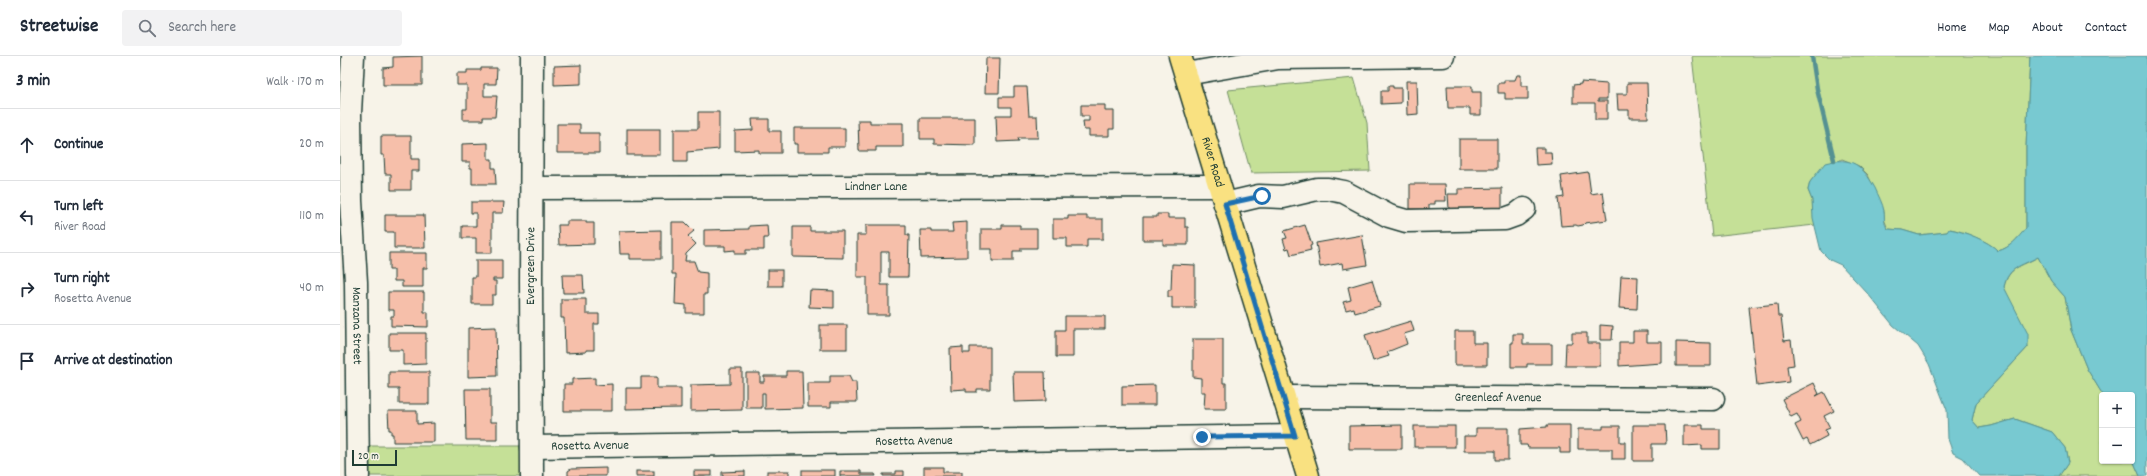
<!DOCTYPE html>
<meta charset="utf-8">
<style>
:root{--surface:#fff;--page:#f2f2f3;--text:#1f2937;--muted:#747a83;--line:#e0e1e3}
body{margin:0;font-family:Dekko,sans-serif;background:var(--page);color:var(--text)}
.controls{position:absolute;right:12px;bottom:12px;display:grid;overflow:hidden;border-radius:4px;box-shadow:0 1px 3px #0004}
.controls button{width:36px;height:36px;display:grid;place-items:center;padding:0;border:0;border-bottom:1px solid var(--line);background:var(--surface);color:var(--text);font:20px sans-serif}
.scale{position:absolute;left:12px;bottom:10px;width:45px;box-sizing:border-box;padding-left:4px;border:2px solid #1f3d34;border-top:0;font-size:11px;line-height:14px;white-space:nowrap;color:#1f3d34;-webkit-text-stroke:3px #f7f3e8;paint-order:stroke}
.stop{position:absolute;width:12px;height:12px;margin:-9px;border:3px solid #1f6fb2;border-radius:50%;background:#fff}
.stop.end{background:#1f6fb2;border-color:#fff;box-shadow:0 1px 4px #0008}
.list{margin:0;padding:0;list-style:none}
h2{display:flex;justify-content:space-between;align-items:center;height:52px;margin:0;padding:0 16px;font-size:17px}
h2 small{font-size:13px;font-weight:400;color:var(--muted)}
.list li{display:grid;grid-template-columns:26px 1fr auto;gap:12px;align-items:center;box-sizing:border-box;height:72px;padding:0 16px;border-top:1px solid var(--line)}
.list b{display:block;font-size:15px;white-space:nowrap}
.list p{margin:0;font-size:13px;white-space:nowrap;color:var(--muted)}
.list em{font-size:13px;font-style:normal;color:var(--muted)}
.icon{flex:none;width:22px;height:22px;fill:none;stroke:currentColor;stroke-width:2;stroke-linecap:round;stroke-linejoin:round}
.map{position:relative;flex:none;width:1807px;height:420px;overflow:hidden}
header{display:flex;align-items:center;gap:24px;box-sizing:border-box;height:56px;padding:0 20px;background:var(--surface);border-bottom:1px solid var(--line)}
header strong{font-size:19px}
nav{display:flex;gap:22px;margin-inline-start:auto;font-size:14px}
.search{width:280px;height:36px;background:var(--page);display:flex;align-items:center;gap:10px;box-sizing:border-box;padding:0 14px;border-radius:4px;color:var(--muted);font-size:15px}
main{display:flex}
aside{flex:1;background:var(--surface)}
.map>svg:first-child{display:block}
</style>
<header>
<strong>Streetwise</strong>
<div class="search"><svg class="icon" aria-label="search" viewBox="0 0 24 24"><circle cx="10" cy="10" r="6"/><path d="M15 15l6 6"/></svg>Search here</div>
<nav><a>Home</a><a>Map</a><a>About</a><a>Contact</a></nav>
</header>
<main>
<aside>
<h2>3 min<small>Walk · 170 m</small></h2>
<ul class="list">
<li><svg class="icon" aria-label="ahead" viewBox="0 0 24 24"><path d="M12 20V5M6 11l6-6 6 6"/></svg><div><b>Continue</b></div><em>20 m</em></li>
<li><svg class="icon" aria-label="left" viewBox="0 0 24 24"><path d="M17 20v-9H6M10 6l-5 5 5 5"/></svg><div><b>Turn left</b><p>River Road</p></div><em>110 m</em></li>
<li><svg class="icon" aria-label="right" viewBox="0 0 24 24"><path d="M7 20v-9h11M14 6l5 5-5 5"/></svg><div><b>Turn right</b><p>Rosetta Avenue</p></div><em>40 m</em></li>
<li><svg class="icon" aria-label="arrive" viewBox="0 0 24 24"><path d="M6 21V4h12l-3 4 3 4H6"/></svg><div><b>Arrive at destination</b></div></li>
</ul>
</aside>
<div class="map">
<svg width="1807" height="420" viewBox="0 0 1807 420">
<rect width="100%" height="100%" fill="#f7f3e8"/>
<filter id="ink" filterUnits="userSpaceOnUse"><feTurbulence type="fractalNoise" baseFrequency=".025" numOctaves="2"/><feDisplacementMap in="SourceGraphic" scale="8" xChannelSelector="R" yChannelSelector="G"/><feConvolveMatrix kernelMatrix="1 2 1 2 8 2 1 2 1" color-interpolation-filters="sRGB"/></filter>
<g filter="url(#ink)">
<!-- green -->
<g fill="#c5e097" stroke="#728e66">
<path d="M 1352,0 L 1690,0 L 1686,92 L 1686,173 C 1678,182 1670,192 1658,195 C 1650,186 1623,175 1610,173 L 1607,176 L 1579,179 L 1562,174 L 1548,173 L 1544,163 L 1544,155 L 1528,119 L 1519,110 L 1502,103 L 1477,118 L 1470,126 L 1468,134 L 1472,144 L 1475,169 L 1372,180 Z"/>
<polygon points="1014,22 1027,67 1030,115 911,117 888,34"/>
<path d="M 1698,201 L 1711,225 L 1725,241 L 1731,274 L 1747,313 L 1763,339 L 1762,405 L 1792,405 L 1792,402 L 1800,420 L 1719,420 L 1728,407 L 1725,392 L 1712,376 L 1675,363 L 1651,370 L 1639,372 L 1632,364 L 1636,347 L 1688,291 L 1664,231 C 1669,210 1681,211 1698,201 Z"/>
<polygon points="28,390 182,390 182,420 29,420"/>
</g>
<!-- water -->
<path fill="#78c9d1" stroke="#549192" d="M 1690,0 L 1807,0 L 1807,420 L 1800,420 L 1792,402 L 1792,339 L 1763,339 L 1747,313 L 1731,274 L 1725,241 L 1711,225 L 1698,201 C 1681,210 1668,211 1664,231 L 1688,278 L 1688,291 L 1636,347 L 1632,364 L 1639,372 L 1651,370 L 1675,363 L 1712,376 L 1725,392 L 1728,407 L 1719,420 L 1639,420 L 1623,402 L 1613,397 L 1608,383 L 1607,354 L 1589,308 L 1578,290 L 1553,269 L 1528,238 L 1501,209 L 1490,204 L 1481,195 L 1473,162 L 1472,144 L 1468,134 L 1470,126 L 1485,107 C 1512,100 1522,109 1535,132 C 1538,139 1543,148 1544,155 C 1545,162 1543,167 1548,173 L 1562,174 L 1579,179 L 1607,176 L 1609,173 C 1623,175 1649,185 1658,195 C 1670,192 1678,182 1686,172 L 1686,92 Z"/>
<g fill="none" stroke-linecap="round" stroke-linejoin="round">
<!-- stream -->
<polyline stroke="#549192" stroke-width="4.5" points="1472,0 1477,33 1494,104"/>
</g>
<!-- building -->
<g fill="#f6bfaa" stroke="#1f3d34">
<polygon points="82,0 82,29 43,29 43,12 53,11 53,1"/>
<polygon points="646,2 660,2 659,37 645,37"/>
<polygon points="241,9 241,28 214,29 214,10"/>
<polygon points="141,12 157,12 156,28 144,28 144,40 157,40 155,61 143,61 143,64 123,64 123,53 127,53 127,29 117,29 117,17 127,17 127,14 141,14"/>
<polygon points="1177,19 1181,19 1181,30 1188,30 1188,43 1165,43 1165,37 1158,37 1158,27 1164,27 1164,24 1175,24"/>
<polygon points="1066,25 1077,25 1078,58 1067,59"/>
<polygon points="1241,26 1267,28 1267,43 1258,43 1258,45 1267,45 1267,64 1255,64 1255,47 1233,47 1233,29 1241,28"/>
<polygon points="1287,27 1307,27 1308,62 1289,62 1289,54 1278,54 1277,38 1287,38"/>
<polygon points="1048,30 1053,30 1053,32 1061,32 1061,47 1041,48 1041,35 1048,35"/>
<polygon points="1107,30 1132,30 1132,36 1141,36 1141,59 1130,59 1130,52 1108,52"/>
<polygon points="674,31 687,31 689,60 697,60 698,82 678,82 679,85 657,86 656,59 671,59 671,51 659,51 659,41 674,41"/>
<polygon points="741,49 765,49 765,55 774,55 774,73 769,73 769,80 749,80 749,74 744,74 743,65 749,65 749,60 741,60"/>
<polygon points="358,56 379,56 379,93 347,96 347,106 334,106 334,73 358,73"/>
<polygon points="580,62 635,62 635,89 594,88 594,83 580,83"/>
<polygon points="412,63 429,63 429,75 441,75 441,97 419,97 419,94 395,95 395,75 413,74"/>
<polygon points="518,64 530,64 530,67 563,67 563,91 536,91 536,95 519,95"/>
<polygon points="217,68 240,68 240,77 259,77 259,97 217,97"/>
<polygon points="454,72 505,72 505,91 488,91 488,96 457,96 457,88 454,88"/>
<rect x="287" y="73" width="33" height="26"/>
<polygon points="41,80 71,80 71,103 79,103 79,115 71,115 71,134 51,134 51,118 45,118 44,99 41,99"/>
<rect x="1119" y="83" width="38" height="30"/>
<polygon points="148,87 148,103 152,103 152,112 155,112 156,128 132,128 132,112 130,112 130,106 122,106 122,88"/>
<polygon points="1195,92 1204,92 1204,96 1211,96 1212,108 1196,109"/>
<polygon points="1248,116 1251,138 1263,136 1267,164 1245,167 1243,169 1238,170 1236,169 1221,170 1218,142 1224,141 1221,120"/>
<polygon points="1070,128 1105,128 1106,145 1095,145 1095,148 1089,148 1089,153 1070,153"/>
<polygon points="1162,132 1162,152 1109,153 1108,138 1118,138 1118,133"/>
<polygon points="131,146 164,146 163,157 152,157 152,197 136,197 136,182 122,182 122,170 136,170 136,157 131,157"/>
<polygon points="817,158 828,158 828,162 845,162 845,171 848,171 848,189 823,189 823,184 803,184 803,161 817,161"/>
<polygon points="45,159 84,159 85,192 54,192 54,176 45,176"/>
<polygon points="728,160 747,160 747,163 763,163 763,183 747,183 747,191 727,191 727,182 713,182 713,163 728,163"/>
<polygon points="227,165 246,165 246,167 254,167 254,188 219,189 218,169 227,169"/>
<polygon points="332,166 345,166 354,175 348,180 356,188 346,198 345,205 354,205 358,216 367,217 367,238 364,238 364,257 346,257 346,249 335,248 336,218 332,218"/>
<polygon points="627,166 627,201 581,202 580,174 591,174 591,176 613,176 612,167"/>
<polygon points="427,169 428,182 424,182 424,194 406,194 406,198 395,198 395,194 385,195 385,190 364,190 364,174 409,173 409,170"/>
<polygon points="526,169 566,169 566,179 569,179 568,221 549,221 549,196 541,196 541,229 549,229 549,259 527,259 527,221 517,221 517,179 526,179"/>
<polygon points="662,169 680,169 680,173 697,173 697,192 681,192 681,195 673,195 673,205 652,205 652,193 641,193 641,173 662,173"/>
<polygon points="965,169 972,189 970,190 971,194 951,199 949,192 946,193 943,183 947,182 944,175"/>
<polygon points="453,171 470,171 470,175 503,175 503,202 453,201"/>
<polygon points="321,174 321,203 290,203 290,198 280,198 279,175"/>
<polygon points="1022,179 1027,209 1003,213 1002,207 980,211 976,187"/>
<polygon points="49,197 87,197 87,212 83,212 83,231 62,231 62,225 54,225 54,214 49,214"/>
<polygon points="136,204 162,204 162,223 153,223 153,225 156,225 156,239 152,239 152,248 132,248 132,221 136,221"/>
<polygon points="832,208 855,209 855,252 832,252 832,241 828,241 828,234 831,234"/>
<rect x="428" y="214" width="14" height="16"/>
<polygon points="222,219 243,219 244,237 223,237"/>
<polygon points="1281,220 1298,221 1297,253 1279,252"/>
<polygon points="1032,224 1040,250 1015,257 1014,252 1006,254 1003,246 1011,244 1008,231"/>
<polygon points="470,234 494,235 494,252 469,251"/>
<polygon points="48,236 84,236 84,256 88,256 88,271 51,270 51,260 54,260 54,254 48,254"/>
<polygon points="221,243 246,243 246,258 259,258 259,268 254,268 254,294 246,294 246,296 225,297 224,262 221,262"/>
<polygon points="1437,248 1438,260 1441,260 1444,285 1451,284 1454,309 1447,310 1449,326 1417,330 1409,251"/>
<polygon points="725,260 765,260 765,273 733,273 733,301 716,301 716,274 725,274"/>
<polygon points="1071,265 1074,275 1064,278 1067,288 1047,296 1049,300 1033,305 1025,279"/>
<rect x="480" y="269" width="27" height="24"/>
<polygon points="1260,269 1273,270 1272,284 1260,284"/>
<polygon points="156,271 157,320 128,321 128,272"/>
<polygon points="1115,275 1133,275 1133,287 1147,287 1147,309 1115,309"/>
<polygon points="1293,275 1307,275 1307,286 1322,286 1322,307 1279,310 1279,286 1293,286"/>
<polygon points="49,277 86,277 86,308 63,309 63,294 49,294"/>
<polygon points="1232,277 1247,277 1247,287 1260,287 1260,310 1225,310 1226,287 1232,287"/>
<polygon points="1173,278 1183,278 1183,288 1212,288 1212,308 1187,308 1187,311 1171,311 1171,287 1173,287"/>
<polygon points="853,283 883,283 883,327 886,327 886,353 864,353 865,336 861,336 861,322 853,321"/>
<polygon points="1336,286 1371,287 1371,310 1336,310"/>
<polygon points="623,291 623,297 630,297 630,291 650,291 650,333 637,333 637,336 626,336 626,333 611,334 610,292"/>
<polygon points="390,313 402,313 402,354 351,355 351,329 390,328"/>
<polygon points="446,315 462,315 463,352 425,353 425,337 422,337 422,352 406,352 406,317 420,317 420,326 424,326 424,320 446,320"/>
<polygon points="49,316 89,316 89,348 59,348 59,333 49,333"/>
<polygon points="673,316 705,316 706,345 674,346"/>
<polygon points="490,320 509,320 512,326 516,326 517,346 491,346 491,351 468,351 468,327 490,327"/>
<polygon points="301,321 317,321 317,332 341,332 341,352 286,353 286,332 301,332"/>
<polygon points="255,322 255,329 272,328 272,355 224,355 224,328 232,328 232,323"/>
<polygon points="1474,327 1479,338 1476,340 1484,336 1494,355 1484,360 1490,372 1485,374 1487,380 1470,389 1467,383 1463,385 1455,369 1461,366 1457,358 1451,361 1442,343"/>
<polygon points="815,329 815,349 782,349 782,330"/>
<polygon points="125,333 150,333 150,366 157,366 157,384 126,384"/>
<polygon points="48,355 77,355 77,368 94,367 94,386 53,386 53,378 51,378 51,374 49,374"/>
<polygon points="1062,369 1062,393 1009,393 1009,370"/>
<polygon points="1207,369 1230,369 1230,397 1220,397 1220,392 1188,392 1187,389 1180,389 1180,373 1207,371"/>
<polygon points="1293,369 1325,369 1326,388 1312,388 1312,405 1293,405"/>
<polygon points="1344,369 1363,369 1363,373 1380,373 1380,393 1362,393 1362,389 1344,390"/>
<rect x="1074" y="370" width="41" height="21"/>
<polygon points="1263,370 1280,370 1280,386 1285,386 1285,403 1272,403 1272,393 1238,393 1238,373 1263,373"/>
<polygon points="1136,372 1168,372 1168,404 1155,404 1155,395 1124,395 1124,380 1136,380"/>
<polygon points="584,411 603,411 603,416 622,416 622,420 584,420"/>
<polygon points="266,412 266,420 228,420 228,415 231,413"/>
<rect x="462" y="414" width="33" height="6"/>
<rect x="296" y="415" width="18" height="5"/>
<rect x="354" y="415" width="18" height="5"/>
<polygon points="405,415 405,420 382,420 382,416"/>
<rect x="427" y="415" width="22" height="5"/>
<polygon points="500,415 521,415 521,418 535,418 536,420 500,420"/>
<polygon points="556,415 564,415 564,420 543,420 543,418 556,418"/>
</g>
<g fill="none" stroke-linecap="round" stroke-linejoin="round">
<!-- minor casing -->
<g stroke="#1f3d34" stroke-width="25">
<g id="minor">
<path id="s1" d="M 13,0 L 10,57 L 11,145 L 16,226 L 18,420"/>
<polyline points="846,18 938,2 1103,0"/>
<path id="s2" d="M 192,132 L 879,130"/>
<polyline points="885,148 919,140 943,141 977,133 988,133 1004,136 1049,160 1066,165 1165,163 1176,159 1184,153"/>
<path id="s3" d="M 944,341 L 1373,343"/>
<path id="s4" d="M 192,391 L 955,380"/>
<path id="s5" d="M 192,420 L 191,225 L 192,0"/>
</g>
</g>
<!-- major casing -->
<g stroke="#1f3d34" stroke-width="25">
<g id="major">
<path id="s6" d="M 840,0 L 968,420"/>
</g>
</g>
<!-- minor -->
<use href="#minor" stroke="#f7f3e8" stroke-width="22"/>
<!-- major -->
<use href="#major" stroke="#f9e181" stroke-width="22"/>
</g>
</g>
<g fill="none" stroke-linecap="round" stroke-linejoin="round" filter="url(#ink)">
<!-- route -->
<polyline stroke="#1f6fb2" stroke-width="5" points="862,381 955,380 885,148 922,140"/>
</g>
<g text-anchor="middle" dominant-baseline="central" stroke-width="3.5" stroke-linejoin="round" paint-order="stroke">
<!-- street labels -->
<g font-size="13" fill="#1f3d34" stroke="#f7f3e8">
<text stroke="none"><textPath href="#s6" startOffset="111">River Road</textPath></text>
<text stroke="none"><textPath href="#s2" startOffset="344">Lindner Lane</textPath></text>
<text stroke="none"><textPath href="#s5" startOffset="210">Evergreen Drive</textPath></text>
<text stroke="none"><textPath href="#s1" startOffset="270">Manzana Street</textPath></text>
<text stroke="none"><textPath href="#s3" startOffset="214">Greenleaf Avenue</textPath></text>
<text stroke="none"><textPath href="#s4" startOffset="382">Rosetta Avenue</textPath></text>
<text stroke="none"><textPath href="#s4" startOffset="58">Rosetta Avenue</textPath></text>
</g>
</g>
</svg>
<div class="controls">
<button>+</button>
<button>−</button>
</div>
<div class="scale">20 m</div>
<div class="stop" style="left:922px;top:140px"></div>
<div class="stop end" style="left:862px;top:381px"></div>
</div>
</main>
